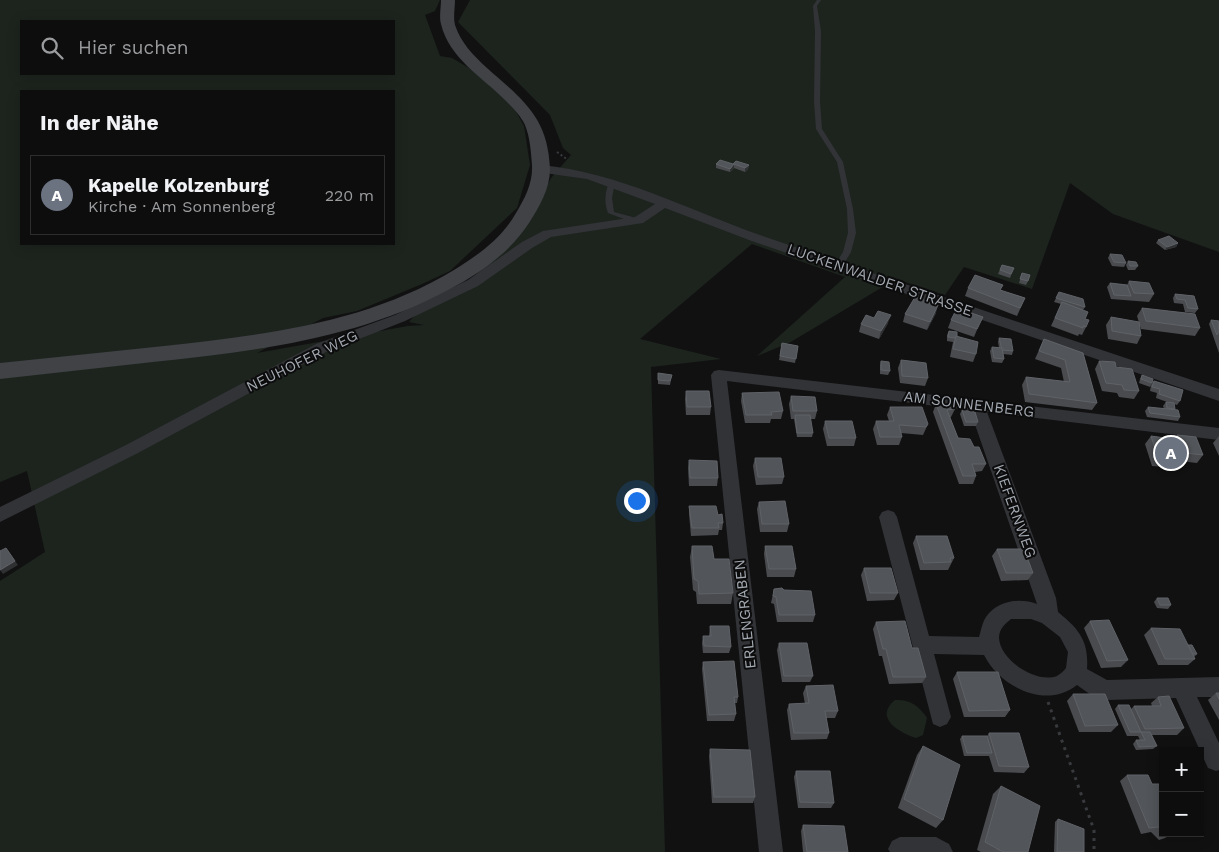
<!DOCTYPE html>
<html lang="de">
<meta charset="utf-8">
<style>
:root{--surface:#0d0d0e;--page:#1b1b1c;--text:#f1f3f6;--muted:#9a9c9e;--line:#2d2d2e;--accent:#e29839}
body{margin:0;font-family:"Work Sans",sans-serif;background:var(--page);color:var(--text)}
.controls{position:absolute;right:15px;bottom:15px;display:grid;overflow:hidden;border-radius:0px;box-shadow:0 2px 12px #0003}
.controls button{width:45px;height:45px;display:grid;place-items:center;padding:0;border:0;border-bottom:1px solid var(--line);background:var(--surface);color:var(--text);font:25px sans-serif}
.you{position:absolute;left:636px;top:500px;width:18px;height:18px;margin:-12px;border:4px solid #fff;border-radius:50%;background:#1a73e8;box-shadow:0 0 0 8px #1a73e833}
.badge{display:grid;place-items:center;width:32px;height:32px;border-radius:50%;background:var(--accent);color:#fff;font-size:16px;font-weight:700}
.pin{position:absolute;translate:-50% -50%;border:2px solid #fff;box-shadow:0 1px 5px #0006}
.list{margin:0;padding:0;list-style:none}
h2{display:flex;justify-content:space-between;align-items:center;height:65px;margin:0;padding:0 20px;font-size:21px}
h2 small{font-size:16px;font-weight:400;color:var(--muted)}
.list li{display:grid;grid-template-columns:32px 1fr auto;gap:15px;align-items:center;box-sizing:border-box;height:80px;margin:0 10px 10px;padding:0 10px;border:1px solid var(--line);border-radius:0px}
.list b{display:block;font-size:19px;white-space:nowrap}
.list p{margin:0;font-size:16px;white-space:nowrap;color:var(--muted)}
.list em{font-size:16px;font-style:normal;color:var(--muted)}
.icon{flex:none;width:28px;height:28px;fill:none;stroke:currentColor;stroke-width:2;stroke-linecap:round;stroke-linejoin:round}
.map{position:relative;flex:none;width:1219px;height:852px;overflow:hidden}
.search{position:absolute;background:var(--surface);box-shadow:0 2px 12px #0003;left:20px;top:20px;width:375px;height:55px;display:flex;align-items:center;gap:12px;box-sizing:border-box;padding:0 18px;border-radius:0px;color:var(--muted);font-size:19px}
.panel{position:absolute;background:var(--surface);box-shadow:0 2px 12px #0003;left:20px;top:90px;width:375px;height:155px;border-radius:0px}
.map>svg:first-child{display:block}
</style>
<div class="map">
<svg width="1219" height="852" viewBox="0 0 1219 852">
<rect width="100%" height="100%" fill="#111112"/>
<!-- green -->
<g fill="#1d241e" fill-rule="evenodd">
<path d="M 0,0 L 440,0 L 435,11 L 425,15 L 440,56 L 452,58 L 479,74 L 514,108 L 524,126 L 530,165 L 517,208 L 450,271 L 422,284 L 357,311 L 323,318 L 257,353 L 408,326 L 424,325 L 409,322 L 421,308 L 458,293 L 532,216 L 551,178 L 571,155 L 563,148 L 550,115 L 458,22 L 470,0 L 1219,0 L 1219,252 L 1113,214 L 1070,183 L 1032,289 L 964,267 L 945,295 L 896,279 L 789,343 L 757,356 L 845,277 L 752,244 L 640,339 L 721,359 L 651,367 L 665,852 L 0,852 L 0,581 L 45,552 L 27,471 L 0,482 ZM 21,21 L 394,21 L 394,74 L 21,74 ZM 21,91 L 394,91 L 394,244 L 21,244 Z"/>
<path d="M 895,700 C 910,699 919,706 927,718 L 923,735 L 916,738 C 900,733 873,718 895,700 Z"/>
</g>
<g fill="none" stroke-linecap="round" stroke-linejoin="round">
<!-- path-far1 -->
<polyline stroke="#383a3d" stroke-width="2" stroke-dasharray="2 2.5" stroke-linecap="butt" points="557,152 568,160"/>
<!-- path -->
<polyline stroke="#383a3d" stroke-width="3" stroke-dasharray="3 5" stroke-linecap="butt" points="1048,702 1094,830 1094,852"/>
<!-- service -->
<g fill="#323337" fill-rule="evenodd">
<polygon points="817,0 821,0 817,6 821,31 820,102 822,129 843,162 853,209 856,233 851,252 842,267 839,267 835,265 843,252 848,233 847,209 837,162 816,129 814,102 815,31 813,6"/>
<path d="M 612,180 L 615,182 L 612,198 L 614,212 L 640,219 L 640,221 L 624,219 L 608,213 C 604,202 605,193 609,182 Z"/>
</g>
<!-- minor -->
<g fill="#323337" fill-rule="evenodd">
<path d="M 541,165 C 618,172 688,210 760,235 C 913,287 1066,338 1219,389 L 1219,401 L 749,240 L 665,208 L 643,223 L 551,237 L 532,248 L 478,286 L 405,321 L 326,352 L 138,453 L 0,522 L 0,507 L 126,445 L 316,344 L 395,315 L 468,280 L 522,242 L 543,231 L 635,217 L 655,204 L 587,179 L 537,172 L 535,169 Z"/>
<path d="M 719,370 L 1219,428 L 1219,440 L 987,412 L 1056,598 L 1058,612 C 1079,629 1089,641 1087,669 L 1107,680 L 1219,677 L 1219,697 L 1197,697 L 1219,743 L 1219,770 L 1216,771 L 1208,768 L 1176,698 L 1107,700 L 1091,695 L 1077,685 C 1046,710 1000,687 984,655 L 934,654 L 951,717 L 947,724 L 940,727 L 933,724 L 879,517 L 882,512 L 888,510 L 894,512 L 897,517 L 929,636 L 979,637 C 981,631 982,623 986,617 C 997,601 1019,597 1037,604 L 970,410 L 727,381 L 783,852 L 759,852 L 711,375 L 714,371 ZM 1011,619 L 1031,619 L 1042,623 L 1060,637 L 1068,652 L 1066,668 C 1064,671 1060,674 1057,676 C 1036,684 1000,660 999,638 C 999,629 1005,624 1011,619 Z"/>
<polygon points="900,837 936,837 949,844 953,852 890,852 888,849 892,841"/>
</g>
<!-- secondary -->
<path fill="#404246" fill-rule="evenodd" d="M 441,0 L 455,0 C 455,8 453,17 455,25 C 461,43 473,55 487,68 C 523,100 548,117 550,169 C 550,189 539,207 529,223 C 510,252 481,273 450,289 C 358,339 256,351 153,362 C 102,368 51,373 0,379 L 0,363 C 55,357 110,352 164,346 C 265,335 366,323 454,270 C 478,255 502,238 516,213 C 525,198 533,183 532,165 C 531,152 530,137 525,125 C 521,116 512,107 505,100 C 482,77 449,58 441,24 C 439,17 441,7 441,0 Z"/>
</g>
<!-- wall -->
<g fill="#494b4e">
<polygon points="716,164 733,164 749,165 748,169 745,172 734,168 730,172 716,168"/>
<polygon points="1158,240 1178,243 1176,247 1165,250 1156,243"/>
<polygon points="1110,254 1126,263 1124,267 1112,266 1108,258"/>
<polygon points="1128,261 1138,266 1135,270 1128,270 1126,265"/>
<polygon points="1002,265 1014,268 1010,278 998,274"/>
<polygon points="1022,273 1028,281 1026,285 1019,283"/>
<polygon points="1129,281 1154,294 1149,302 1111,299 1107,287 1110,283 1127,285"/>
<polygon points="1003,285 1000,290 1025,298 1017,316 965,296 968,288"/>
<polygon points="1059,292 1085,307 1083,310 1086,327 1082,335 1079,334 1078,336 1051,326 1061,304 1054,302"/>
<polygon points="1175,294 1194,296 1198,309 1195,313 1185,312 1183,304 1174,303 1173,298"/>
<polygon points="1142,308 1200,328 1195,336 1141,329 1137,316"/>
<polygon points="936,313 927,330 903,322 905,314"/>
<polygon points="1111,317 1141,336 1137,344 1108,339 1106,325"/>
<polygon points="951,320 979,325 974,337 948,328"/>
<polygon points="1211,320 1219,321 1219,353 1209,324"/>
<polygon points="888,323 879,339 859,332 861,324"/>
<polygon points="949,331 957,336 976,354 973,362 950,357 953,342 947,341 947,335"/>
<polygon points="999,338 1013,351 1012,355 1003,354 1004,359 1002,363 992,362 990,351 992,347 999,348 998,342"/>
<polygon points="1044,339 1083,353 1097,403 1092,410 1025,402 1022,385 1026,377 1064,382 1061,368 1035,359"/>
<polygon points="782,343 798,346 795,363 779,360"/>
<polygon points="901,360 928,378 925,386 900,383 898,368"/>
<polygon points="881,361 890,371 888,375 880,374 880,365"/>
<polygon points="1099,361 1116,367 1139,391 1134,399 1119,397 1117,393 1102,391 1095,369"/>
<polygon points="658,373 672,375 670,385 658,384"/>
<polygon points="1142,375 1152,383 1150,387 1139,383 1140,379"/>
<polygon points="1154,381 1180,401 1177,405 1174,404 1175,409 1174,410 1180,417 1178,421 1147,417 1145,411 1148,407 1164,409 1163,406 1166,402 1170,403 1156,398 1157,393 1150,391 1151,385"/>
<polygon points="686,391 711,407 710,415 686,415 685,399"/>
<polygon points="742,393 783,411 781,419 771,419 770,423 745,423 741,401"/>
<polygon points="791,396 817,411 815,419 810,419 813,433 812,437 797,437 794,419 791,419 789,404"/>
<polygon points="936,404 955,409 951,417 950,417 958,438 974,447 986,464 982,471 975,472 976,476 973,484 959,484 933,412"/>
<polygon points="890,407 928,424 923,435 901,433 902,437 899,445 877,445 873,429 876,421 889,421 887,415"/>
<polygon points="962,410 978,422 976,426 964,426 960,414"/>
<polygon points="825,421 856,438 854,446 827,446 823,429"/>
<polygon points="1177,435 1203,455 1197,463 1171,460 1165,467 1152,466 1145,444 1151,436 1174,439"/>
<polygon points="1219,436 1219,456 1213,443"/>
<polygon points="755,458 784,477 782,484 756,485 753,466"/>
<polygon points="689,460 718,478 717,486 689,486 688,468"/>
<polygon points="759,502 789,524 787,532 760,532 757,509"/>
<polygon points="689,506 718,515 723,523 722,530 719,530 718,535 691,536 689,514"/>
<polygon points="916,536 954,558 948,570 920,570 913,543"/>
<polygon points="692,546 714,559 733,593 731,604 697,604 696,592 693,590 690,557"/>
<polygon points="765,546 796,569 794,577 767,577 764,554"/>
<polygon points="997,549 1033,573 1028,580 1001,581 992,556"/>
<polygon points="864,568 898,593 894,600 867,601 861,575"/>
<polygon points="774,589 784,590 815,615 813,622 777,622 774,604 771,603"/>
<polygon points="1157,598 1171,605 1168,609 1157,608 1154,602"/>
<polygon points="1090,621 1128,660 1121,667 1101,668 1084,628"/>
<polygon points="876,622 912,648 926,677 922,683 889,684 882,656 879,656 873,629"/>
<polygon points="710,626 731,647 729,653 703,653 702,643 703,636 709,636"/>
<polygon points="1151,628 1188,645 1197,654 1194,657 1195,659 1188,665 1158,665 1144,635"/>
<polygon points="779,643 813,676 810,682 782,682 777,650"/>
<polygon points="703,662 738,697 737,703 734,703 736,714 734,721 707,721 702,669"/>
<polygon points="957,672 1010,710 1005,717 964,717 953,679"/>
<polygon points="806,686 838,711 835,718 826,718 829,733 827,739 791,740 787,710 789,704 805,704 803,693"/>
<polygon points="1216,693 1219,693 1219,720 1208,700"/>
<polygon points="1073,694 1118,725 1111,732 1079,732 1067,701"/>
<polygon points="1158,697 1184,728 1177,735 1152,735 1157,746 1153,749 1136,750 1133,744 1136,740 1140,740 1138,736 1127,736 1115,709 1118,705 1131,709 1134,706 1152,706 1151,703"/>
<polygon points="989,733 1029,767 1024,773 994,772 989,756 964,756 960,739 962,736 987,736"/>
<polygon points="923,746 943,820 936,828 898,808 917,755"/>
<polygon points="710,749 755,797 753,803 712,803 709,756"/>
<polygon points="796,771 834,803 831,808 798,808 794,777"/>
<polygon points="1127,775 1152,784 1163,784 1163,833 1173,833 1165,838 1159,840 1151,832 1141,834 1120,781"/>
<polygon points="1001,786 1028,852 981,852 977,850 993,794"/>
<polygon points="1058,819 1084,852 1054,852 1055,822"/>
<polygon points="803,825 848,852 803,852 801,831"/>
</g>
<!-- shaded-wall -->
<g fill="#2e3032">
<polygon points="734,164 734,168 730,172 730,169"/>
<polygon points="749,165 748,169 745,172 745,168"/>
<polygon points="1178,243 1176,247 1165,250 1167,247"/>
<polygon points="938,305 936,313 927,330 930,322"/>
<polygon points="891,315 888,323 879,339 881,331"/>
<polygon points="6,548 18,565 3,574 0,570"/>
</g>
<!-- building -->
<g fill="#525559" stroke="#5f6267">
<polygon points="720,160 733,164 736,161 749,165 745,168 734,164 730,169 716,164"/>
<polygon points="1169,236 1178,243 1167,247 1158,240"/>
<polygon points="1110,254 1122,255 1126,263 1114,262"/>
<polygon points="1128,261 1136,262 1138,266 1130,266"/>
<polygon points="1002,265 1014,268 1011,274 1000,270"/>
<polygon points="1022,273 1030,275 1028,281 1020,279"/>
<polygon points="975,275 1003,285 1000,290 1025,298 1020,308 968,288"/>
<polygon points="1129,281 1149,283 1154,294 1134,293"/>
<polygon points="1110,283 1127,285 1131,296 1114,295"/>
<polygon points="1059,292 1083,299 1085,307 1056,298"/>
<polygon points="1175,294 1194,296 1198,309 1188,308 1185,300 1177,299"/>
<polygon points="915,297 938,305 930,322 905,314"/>
<polygon points="1062,302 1088,312 1085,319 1089,320 1086,327 1083,326 1083,328 1055,318"/>
<polygon points="957,308 983,317 977,329 951,320"/>
<polygon points="1142,308 1195,314 1200,328 1146,321"/>
<polygon points="878,311 891,315 881,331 861,324 866,315 874,318"/>
<polygon points="1111,317 1139,322 1141,336 1112,331"/>
<polygon points="1211,320 1219,321 1219,331 1217,335"/>
<polygon points="949,331 957,332 957,336 956,336 955,338 948,337"/>
<polygon points="956,336 978,342 976,354 953,349"/>
<polygon points="999,338 1011,339 1013,351 1002,350"/>
<polygon points="1044,339 1083,353 1097,403 1029,394 1026,377 1070,382 1065,360 1039,351"/>
<polygon points="782,343 798,346 796,359 780,356"/>
<polygon points="992,347 1002,348 1004,359 994,358"/>
<polygon points="901,360 926,363 928,378 902,376"/>
<polygon points="881,361 889,362 890,371 881,370"/>
<polygon points="1099,361 1115,362 1116,367 1132,369 1139,391 1124,390 1122,385 1106,383"/>
<polygon points="658,373 672,375 670,381 658,380"/>
<polygon points="1142,375 1153,379 1152,383 1141,379"/>
<polygon points="1154,381 1183,390 1180,401 1159,394 1160,389 1152,387"/>
<polygon points="686,391 709,391 711,407 687,407"/>
<polygon points="779,392 783,411 771,412 772,415 746,415 742,393"/>
<polygon points="791,396 815,397 817,411 793,411"/>
<polygon points="1166,402 1174,403 1175,409 1167,408"/>
<polygon points="936,404 952,404 955,409 947,410 958,438 970,439 974,447 979,447 986,464 972,464 976,476 963,476"/>
<polygon points="890,407 922,407 928,424 926,427 899,425 902,437 880,437 876,421 894,421"/>
<polygon points="1148,407 1178,410 1180,417 1150,413"/>
<polygon points="962,410 975,412 978,422 966,422"/>
<polygon points="795,415 810,415 813,433 797,433"/>
<polygon points="825,421 852,421 856,438 829,438"/>
<polygon points="1177,435 1196,437 1203,455 1168,451 1171,459 1158,458 1151,436 1179,440"/>
<polygon points="755,458 781,458 784,477 758,477"/>
<polygon points="689,460 717,461 718,478 690,478"/>
<polygon points="785,501 789,524 762,524 759,502"/>
<polygon points="689,506 716,506 718,515 722,514 723,523 718,523 719,528 692,528"/>
<polygon points="916,536 947,536 954,558 950,558 951,562 924,563"/>
<polygon points="692,546 712,546 714,559 729,559 733,593 699,594 698,581 694,579"/>
<polygon points="765,546 792,546 796,569 769,569"/>
<polygon points="6,548 15,561 0,570 0,551"/>
<polygon points="997,549 1024,549 1033,573 1006,573"/>
<polygon points="864,568 891,568 898,593 870,593"/>
<polygon points="782,588 784,590 811,591 815,615 779,615 776,597 773,596 774,589"/>
<polygon points="1157,598 1168,598 1171,605 1160,605"/>
<polygon points="1109,620 1128,660 1107,661 1090,621"/>
<polygon points="905,621 912,648 918,648 926,677 893,677 886,649 883,649 876,622"/>
<polygon points="710,626 729,626 731,647 704,646 703,636 711,636"/>
<polygon points="1151,628 1180,629 1195,659 1165,659"/>
<polygon points="779,643 807,643 813,676 784,676"/>
<polygon points="1188,645 1192,645 1197,654 1193,654"/>
<polygon points="734,661 738,697 734,697 736,714 709,715 703,662"/>
<polygon points="957,672 998,672 1010,710 969,711"/>
<polygon points="833,685 838,711 825,711 829,733 794,733 789,704 809,703 806,686"/>
<polygon points="1216,693 1219,693 1219,699"/>
<polygon points="1073,694 1105,694 1118,725 1085,726"/>
<polygon points="1169,696 1184,728 1145,729 1134,706 1161,706 1158,697"/>
<polygon points="1118,705 1129,705 1141,732 1130,732"/>
<polygon points="1141,732 1150,732 1157,746 1139,747 1136,740 1145,740"/>
<polygon points="989,733 1019,733 1029,767 999,766"/>
<polygon points="962,736 987,736 992,753 967,753"/>
<polygon points="923,746 960,765 943,820 904,799"/>
<polygon points="710,749 750,750 755,797 714,797"/>
<polygon points="796,771 830,771 834,803 800,802"/>
<polygon points="1127,775 1148,775 1152,784 1163,784 1163,831 1159,827 1149,828"/>
<polygon points="1001,786 1040,806 1028,852 1003,852 985,842"/>
<polygon points="1058,819 1084,829 1084,852 1057,852"/>
<polygon points="803,825 844,826 848,852 807,852"/>
</g>
<g text-anchor="middle" dominant-baseline="central" stroke-width="4" stroke-linejoin="round" paint-order="stroke">
<!-- street labels -->
<g font-size="15" fill="#a3a9b1" stroke="#0c0c0d">
<text transform="translate(880 280) rotate(19)">LUCKENWALDER STRASSE</text>
<text transform="translate(302 361) rotate(-26)">NEUHOFER WEG</text>
<text transform="translate(969 404) rotate(7)">AM SONNENBERG</text>
<text transform="translate(1015 511) rotate(70)">KIEFERNWEG</text>
<text transform="translate(745 614) rotate(-96)">ERLENGRABEN</text>
</g>
</g>
</svg>
<div class="controls">
<button>+</button>
<button>−</button>
</div>
<div class="you"></div>
<div class="pin badge" style="left:1171px;top:453px;background:#6b7280">A</div>
<div class="search"><svg class="icon" aria-label="search" viewBox="0 0 24 24"><circle cx="10" cy="10" r="6"/><path d="M15 15l6 6"/></svg>Hier suchen</div>
<section class="panel">
<h2>In der Nähe<small></small></h2>
<ul class="list">
<li><span class="badge" style="background:#6b7280">A</span><div><b>Kapelle Kolzenburg</b><p>Kirche · Am Sonnenberg</p></div><em>220 m</em></li>
</ul>
</section>
</div>
